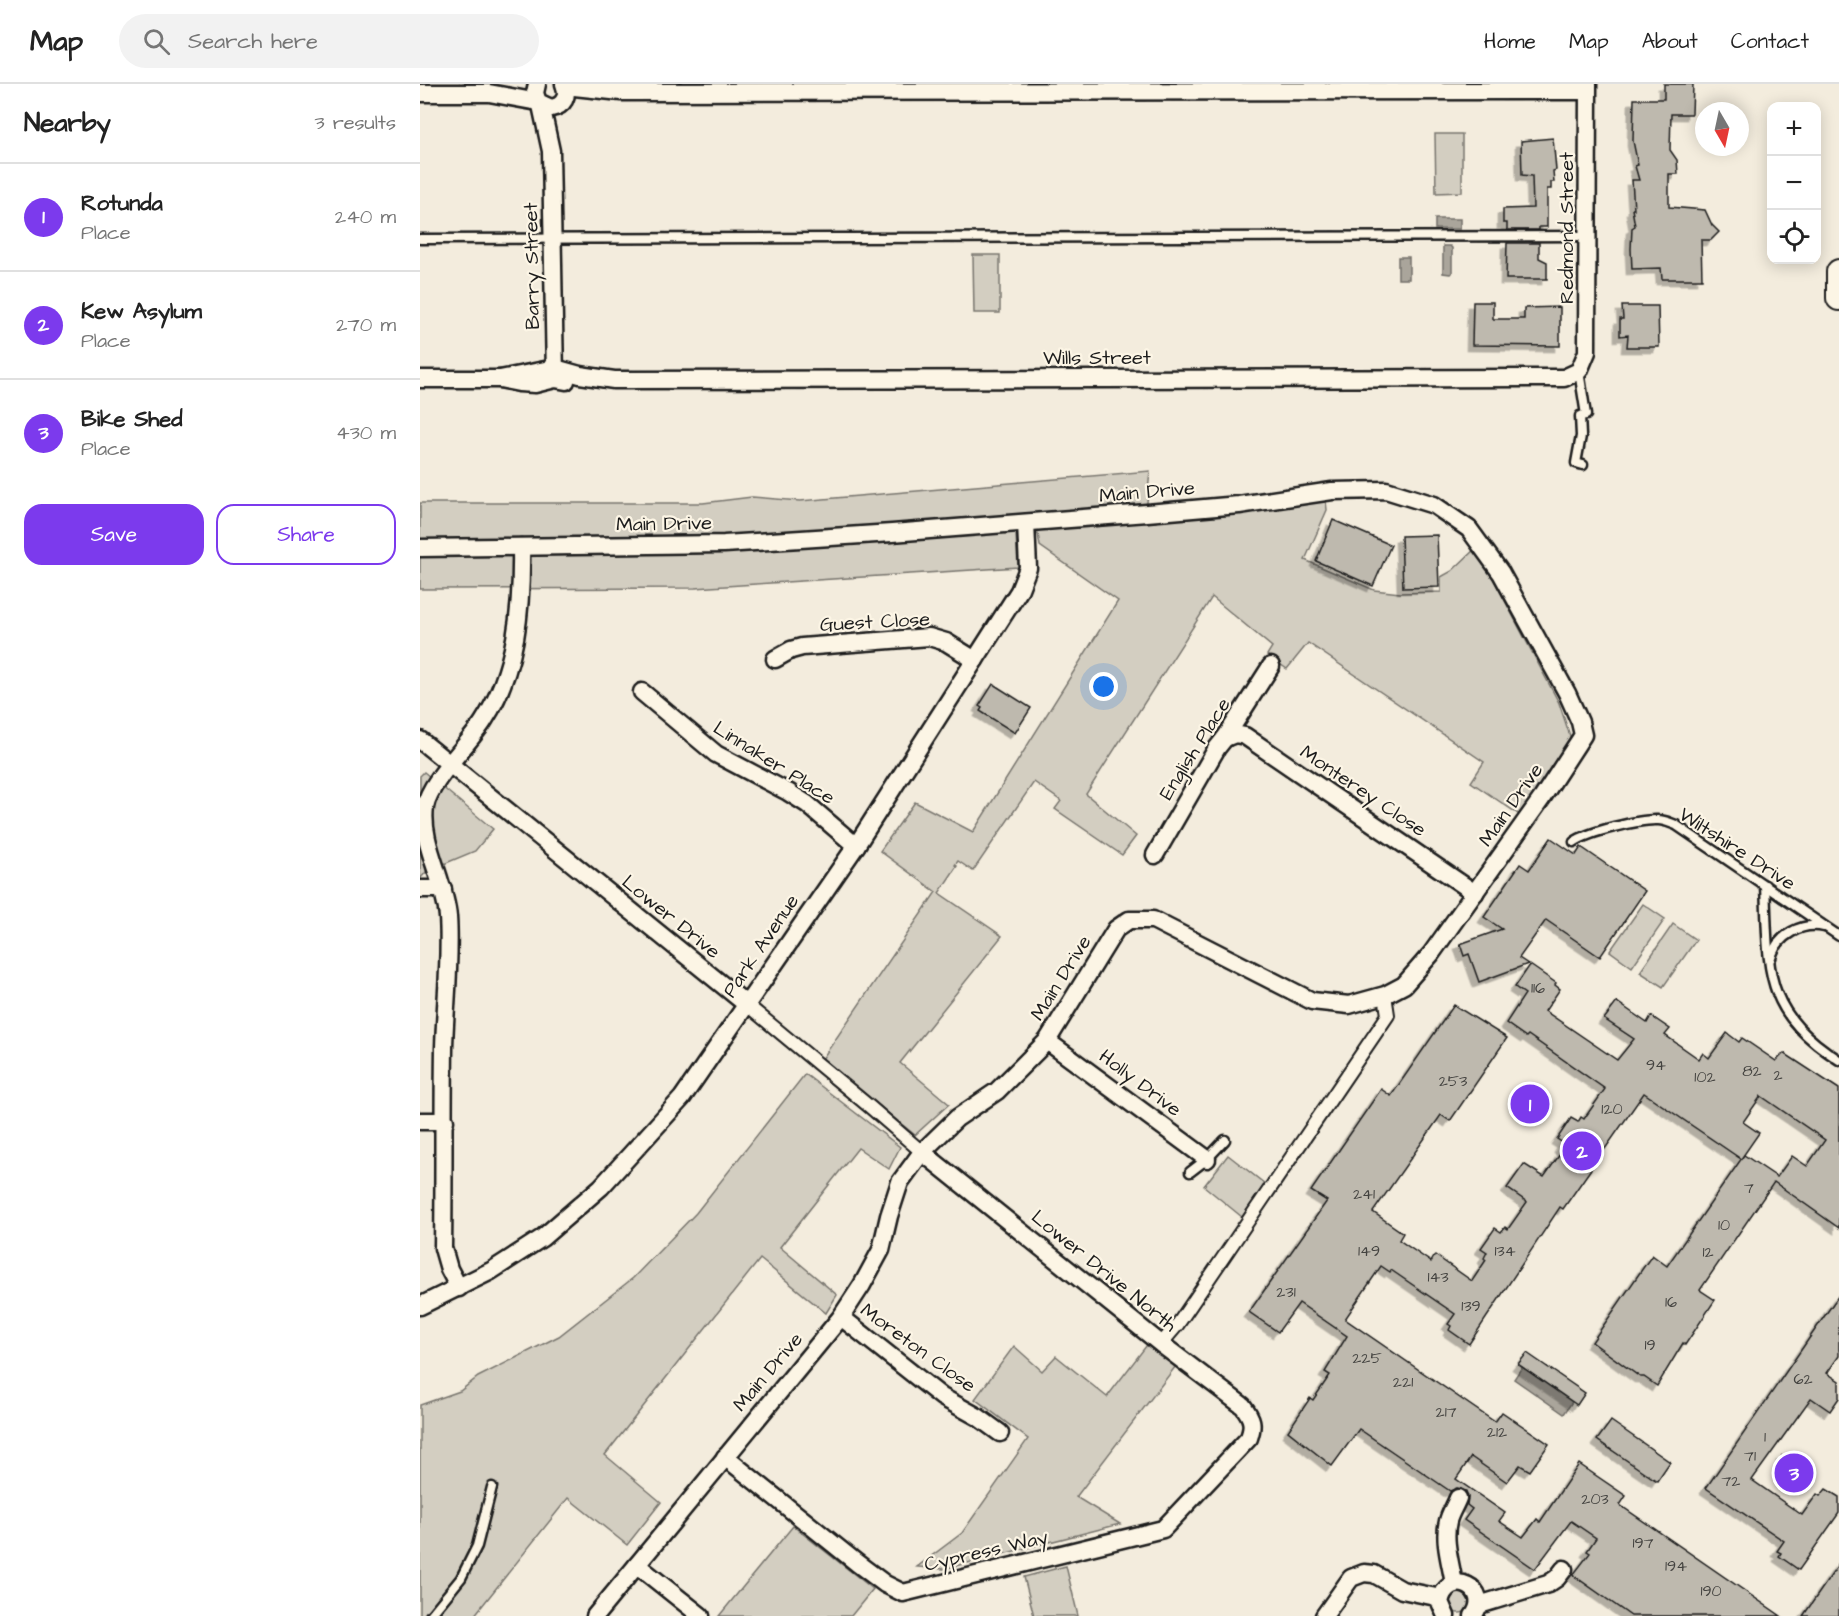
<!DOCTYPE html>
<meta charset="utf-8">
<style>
:root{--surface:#fff;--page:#f2f2f2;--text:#222;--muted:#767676;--line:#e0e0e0;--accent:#7c3aed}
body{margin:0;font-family:"Architects Daughter",sans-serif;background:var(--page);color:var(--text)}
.controls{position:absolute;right:18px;top:18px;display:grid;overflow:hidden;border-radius:12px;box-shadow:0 3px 15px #0003}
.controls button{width:54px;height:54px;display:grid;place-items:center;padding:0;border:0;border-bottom:2px solid var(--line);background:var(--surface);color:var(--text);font:30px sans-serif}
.compass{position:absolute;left:1275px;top:18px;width:54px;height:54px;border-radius:50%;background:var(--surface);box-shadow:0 3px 15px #0003;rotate:171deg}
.you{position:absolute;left:684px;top:603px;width:21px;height:21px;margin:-15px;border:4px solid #fff;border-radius:50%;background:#1a73e8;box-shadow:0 0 0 9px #1a73e833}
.badge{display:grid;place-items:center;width:39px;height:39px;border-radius:50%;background:var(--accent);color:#fff;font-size:20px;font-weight:700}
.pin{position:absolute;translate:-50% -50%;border:3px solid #fff;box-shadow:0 2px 6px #0006}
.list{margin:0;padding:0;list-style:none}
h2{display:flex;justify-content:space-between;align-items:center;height:78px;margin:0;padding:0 24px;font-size:26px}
h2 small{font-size:20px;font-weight:400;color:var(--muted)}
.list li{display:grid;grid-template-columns:39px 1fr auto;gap:18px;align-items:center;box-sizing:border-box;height:108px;padding:0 24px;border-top:2px solid var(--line)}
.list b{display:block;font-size:22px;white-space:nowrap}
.list p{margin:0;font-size:20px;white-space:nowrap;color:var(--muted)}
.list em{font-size:20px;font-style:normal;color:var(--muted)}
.actions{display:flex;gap:12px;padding:18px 24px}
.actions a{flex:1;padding:14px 0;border:2px solid var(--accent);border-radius:18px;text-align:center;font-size:21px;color:var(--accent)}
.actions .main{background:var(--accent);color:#fff}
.icon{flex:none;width:33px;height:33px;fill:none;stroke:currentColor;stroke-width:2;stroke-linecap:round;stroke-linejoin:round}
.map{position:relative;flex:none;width:1419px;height:1532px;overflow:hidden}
header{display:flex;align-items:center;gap:36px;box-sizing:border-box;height:84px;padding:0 30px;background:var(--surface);border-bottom:2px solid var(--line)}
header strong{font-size:28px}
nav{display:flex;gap:33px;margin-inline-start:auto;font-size:21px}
.search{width:420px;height:54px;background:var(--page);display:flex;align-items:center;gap:15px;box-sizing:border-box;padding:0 21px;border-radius:33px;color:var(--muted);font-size:22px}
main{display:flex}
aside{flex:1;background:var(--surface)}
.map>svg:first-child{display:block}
</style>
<header>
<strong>Map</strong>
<div class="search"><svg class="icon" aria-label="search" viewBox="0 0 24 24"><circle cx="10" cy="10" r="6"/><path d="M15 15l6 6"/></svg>Search here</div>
<nav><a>Home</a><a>Map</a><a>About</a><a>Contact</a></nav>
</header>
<main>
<aside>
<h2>Nearby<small>3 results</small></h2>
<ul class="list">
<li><span class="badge">1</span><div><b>Rotunda</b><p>Place</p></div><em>240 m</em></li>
<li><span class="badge">2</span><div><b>Kew Asylum</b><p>Place</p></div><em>270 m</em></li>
<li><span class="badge">3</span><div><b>Bike Shed</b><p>Place</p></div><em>430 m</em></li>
</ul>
<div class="actions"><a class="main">Save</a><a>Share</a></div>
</aside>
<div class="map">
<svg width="1419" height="1532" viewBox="0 0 1419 1532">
<defs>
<filter id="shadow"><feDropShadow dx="-5.5" dy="5.5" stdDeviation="0" flood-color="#0004"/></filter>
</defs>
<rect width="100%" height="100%" fill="#f3ecdd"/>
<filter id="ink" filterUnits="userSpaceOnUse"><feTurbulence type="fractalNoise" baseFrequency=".0167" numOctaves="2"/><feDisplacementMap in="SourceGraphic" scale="12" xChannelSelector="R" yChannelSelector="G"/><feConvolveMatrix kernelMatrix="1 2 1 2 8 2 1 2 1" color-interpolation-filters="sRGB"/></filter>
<g filter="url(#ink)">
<!-- green -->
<g fill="#d3cec1" stroke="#78756e" stroke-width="1.5">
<polygon points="1015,50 1042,50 1042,108 1016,109"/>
<polygon points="553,171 580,171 580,229 554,229"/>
<polygon points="730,387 725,439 906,417 907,426 885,476 954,506 980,509 1021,508 1021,493 1032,487 1055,465 1067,483 1139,619 1152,658 1101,732 1051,698 1064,678 888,559 867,585 847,571 852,563 792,513 666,710 716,752 702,771 635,725 641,717 614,698 553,787 538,777 535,781 537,782 519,809 582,852 480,979 529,1020 495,1051 402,975 516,808 460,767 495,718 553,748 698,517 620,462 618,450 596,451 598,483 275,504 0,505 0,419 283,419 332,413 380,417"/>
<polygon points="4,688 73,745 55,767 7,787 0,795 0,692"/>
<polygon points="1223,820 1245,835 1212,883 1190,867"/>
<polygon points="1253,840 1276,856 1243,903 1220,888"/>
<polygon points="385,990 480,1063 469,1085 438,1064 360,1163 417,1211 406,1229 340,1175 185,1371 241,1418 207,1461 148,1414 54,1532 0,1532 0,1321 40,1307 58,1293 139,1252 213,1194 276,1129"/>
<polygon points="808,1071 845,1100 822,1133 784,1102"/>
<polygon points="733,1253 762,1274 656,1413 700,1440 524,1485 497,1483 542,1449 608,1355 555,1315 594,1262 622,1287 636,1272 687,1313"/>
<polygon points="373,1442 453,1505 431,1532 299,1532"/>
<polygon points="646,1482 658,1532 614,1532 604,1493"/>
<circle cx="1039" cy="1518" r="11"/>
</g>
<!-- water -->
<g fill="#aaa59b" stroke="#716e68" stroke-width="1.5">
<rect x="1015" y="135" width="25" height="10"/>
<polygon points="1023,162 1030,162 1032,164 1032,189 1030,190 1023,189"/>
<rect x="978" y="173" width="11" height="22"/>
<polygon points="1102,1283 1152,1318 1144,1330 1094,1295"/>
</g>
<!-- building -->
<g fill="#beb9ae" stroke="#1c1c1c" stroke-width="1.5" filter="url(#shadow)">
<polygon points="1244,0 1273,0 1272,30 1251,30 1250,66 1257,76 1258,90 1249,90 1249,123 1285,126 1292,141 1299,148 1291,156 1281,156 1282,195 1242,195 1241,184 1212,185 1211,165 1212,144 1215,142 1212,125 1214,125 1212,96 1219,96 1215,82 1218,81 1213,57 1214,15 1244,15"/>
<polygon points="1133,54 1136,86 1133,87 1134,98 1131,98 1131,105 1127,105 1127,143 1119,143 1119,146 1087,146 1087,139 1083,139 1083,125 1113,124 1112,92 1102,91 1101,57"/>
<polygon points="1087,159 1119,159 1119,174 1127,178 1127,195 1086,195"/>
<polygon points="1053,218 1073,218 1073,235 1104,235 1104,224 1140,223 1140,262 1052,261"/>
<polygon points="1202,222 1238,222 1239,263 1207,263 1208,251 1200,252 1200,235 1203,235"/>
<polygon points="913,436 971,461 953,502 896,477"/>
<polygon points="1017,451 1019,503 983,504 981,452"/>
<polygon points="573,600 611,624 595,649 560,627 562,624 559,622"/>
<polygon points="1131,754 1156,771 1161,763 1225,807 1180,873 1126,836 1099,874 1108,880 1059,898 1049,870 1044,872 1040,860 1082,845 1064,833 1100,780 1109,786"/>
<polygon points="1110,881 1136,899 1135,901 1140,905 1125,927 1197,976 1214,955 1184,935 1197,918 1227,939 1231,932 1250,945 1245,951 1279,975 1283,969 1289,974 1307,949 1319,958 1322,954 1356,977 1364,969 1419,1005 1419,1144 1354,1098 1280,1206 1295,1216 1265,1261 1263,1259 1237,1302 1224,1293 1220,1293 1172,1258 1232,1171 1247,1182 1324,1071 1357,1093 1372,1072 1387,1082 1405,1056 1341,1012 1323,1038 1339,1049 1321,1075 1224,1009 1143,1125 1140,1123 1049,1260 1029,1246 1031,1242 1028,1240 1035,1230 971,1186 970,1188 961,1182 925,1235 1075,1338 1082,1328 1129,1360 1110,1387 1100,1381 1087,1398 1051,1373 1036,1395 1085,1429 1079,1437 1103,1453 1117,1435 1120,1438 1159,1380 1206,1412 1200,1421 1361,1532 1211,1532 1153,1491 1170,1469 1167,1467 1176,1454 1151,1437 1115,1485 1044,1436 1052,1425 1047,1421 1048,1413 1046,1407 1037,1404 1030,1407 939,1345 912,1382 868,1347 890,1314 893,1316 910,1291 905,1288 927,1252 879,1219 858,1248 829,1228 907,1117 891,1107 961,1005 971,1012 1034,921 1087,954 1030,1037 1021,1031 953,1128 983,1149 979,1156 1011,1178 1015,1171 1052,1197 1066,1176 1064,1174 1067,1168 1061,1164 1075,1144 1081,1148 1085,1143 1088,1145 1107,1118 1087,1104 1104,1080 1124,1093 1143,1066 1140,1064 1143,1059 1137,1055 1151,1034 1158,1038 1161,1033 1164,1035 1185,1005 1108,951 1106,953 1086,939 1105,910 1095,903"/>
<circle cx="1110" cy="1020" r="11"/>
<polygon points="1419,1211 1419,1272 1407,1289 1419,1297 1419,1314 1410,1327 1391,1314 1332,1396 1382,1431 1397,1410 1400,1412 1406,1405 1419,1413 1419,1429 1379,1486 1359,1472 1361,1469 1357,1467 1364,1457 1286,1404"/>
<polygon points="1107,1269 1165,1309 1157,1321 1098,1280"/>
<polygon points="1191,1337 1250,1378 1237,1397 1177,1356"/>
<polygon points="1362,1372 1385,1388 1379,1398 1366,1401"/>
<polygon points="1419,1480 1419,1532 1383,1532"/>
</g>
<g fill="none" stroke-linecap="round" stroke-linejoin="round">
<!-- service casing -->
<g stroke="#1c1c1c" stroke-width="13">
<g id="service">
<polyline points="0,155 1167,152"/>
<polyline points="1159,287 1166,331 1160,332 1161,352 1156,379 1163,381"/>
<path d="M 1154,758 C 1168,748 1220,735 1238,736 C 1245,736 1250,739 1256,741 L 1419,852"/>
<path d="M 1345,801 C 1349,885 1341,926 1419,976"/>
<path d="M 1351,874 C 1357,851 1382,838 1404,843"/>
<polyline points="770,1088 787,1075 805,1056"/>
<polyline points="10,1532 41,1494 57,1462 72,1403"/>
</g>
</g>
<!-- pedestrian casing -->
<g stroke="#1c1c1c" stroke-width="16">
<g id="pedestrian">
<polyline points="326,920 450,1023 502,1068"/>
<polyline points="741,1260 758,1240 968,931 965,911"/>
</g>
</g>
<!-- minor casing -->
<g stroke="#1c1c1c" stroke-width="21">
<g id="minor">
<path d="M 117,0 L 115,9 L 118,18 L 131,24 C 144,22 149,12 144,0"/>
<polyline points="145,2 201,8 1167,7"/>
<polyline points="0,9 69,9 118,18"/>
<polyline points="121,21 131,67 135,294"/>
<polyline points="0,295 80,295 99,299 115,300 135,295 146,297"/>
<polyline points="80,295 135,284 160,291 194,296 1144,294 1159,287 1167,268 1168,0"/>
<polyline points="0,464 304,460 472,449 727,429 819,421 912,407 966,406 1014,421 1049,445 1081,489 1147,609 1160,638 1163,651 1122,714 1011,870 984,901 965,911 929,921 892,917 733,836 709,836 696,845 627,957 577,1007 537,1034 502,1068 480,1098 469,1132 461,1166 442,1201 421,1233 175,1532"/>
<polyline points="355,575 371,566 382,563 509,553 526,558 555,576"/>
<polyline points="222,608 296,670 368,708 387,720 436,762"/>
<polyline points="805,654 815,650 825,652 1055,809"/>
<polyline points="0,656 326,920"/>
<polyline points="735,771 797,664 805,654 851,582"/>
<polyline points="0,805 23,805"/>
<polyline points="627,957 787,1075"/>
<polyline points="0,1037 25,1037"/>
<path d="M 39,1204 L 29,1185 L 23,1164 C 24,1097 23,1031 24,964 C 25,921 31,876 28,833 C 25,796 0,759 5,723 C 9,698 48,661 63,638 C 97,587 102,523 101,463"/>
<polyline points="0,1222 71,1187 122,1154 181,1103 262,1014 436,762 599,507 608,484 606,439"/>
<polyline points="421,1233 522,1313 558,1333 580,1349"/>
<path d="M 305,1373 L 437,1479 L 465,1500 L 483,1509 L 743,1445 L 829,1354 C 834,1340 832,1334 823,1322 L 741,1260 L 502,1068"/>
<polyline points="217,1481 281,1532"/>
<path d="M 1034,1500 C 1031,1480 1023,1457 1028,1437 C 1030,1429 1035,1422 1038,1414"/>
<polyline points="1059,1521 1128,1500 1137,1494 1144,1485"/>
<polyline points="904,1532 931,1494 944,1489 954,1490 982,1506 1021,1514"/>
<path d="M 1026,1532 L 1020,1518 C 1028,1482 1074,1505 1053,1532"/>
</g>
</g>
<!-- secondary casing -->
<g stroke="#1c1c1c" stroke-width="28">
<polyline id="secondary" points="1419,188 1419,214"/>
</g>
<!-- service -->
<use href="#service" stroke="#fcf5e5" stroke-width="8"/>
<!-- pedestrian -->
<use href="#pedestrian" stroke="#fcf5e5" stroke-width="12"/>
<!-- minor -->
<use href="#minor" stroke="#fcf5e5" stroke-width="16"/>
<!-- secondary -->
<use href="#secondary" stroke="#fcf5e5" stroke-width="24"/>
</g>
</g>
<g text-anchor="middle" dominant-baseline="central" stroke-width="4.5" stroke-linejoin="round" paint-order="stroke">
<!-- number labels -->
<g font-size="16" fill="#444340">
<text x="1118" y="904">116</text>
<text x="1236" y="981">94</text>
<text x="1332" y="987">82</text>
<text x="1358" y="991">2</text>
<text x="1285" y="993">102</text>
<text x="1033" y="997">253</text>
<text x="1192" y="1025">120</text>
<text x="1329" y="1104">7</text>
<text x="944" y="1110">241</text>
<text x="1304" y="1141">10</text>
<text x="949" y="1167">149</text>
<text x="1085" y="1167">134</text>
<text x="1288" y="1168">12</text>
<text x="1018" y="1193">143</text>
<text x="866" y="1208">231</text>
<text x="1251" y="1218">16</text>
<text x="1051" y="1222">139</text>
<text x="1230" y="1261">19</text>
<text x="947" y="1274">225</text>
<text x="1383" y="1295">62</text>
<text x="983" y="1298">221</text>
<text x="1026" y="1328">217</text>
<text x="1077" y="1348">212</text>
<text x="1345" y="1353">1</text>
<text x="1330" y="1372">71</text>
<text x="1311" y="1397">72</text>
<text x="1175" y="1415">203</text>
<text x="1223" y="1459">197</text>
<text x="1256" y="1482">194</text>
<text x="1291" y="1507">190</text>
</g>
<!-- street labels -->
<g font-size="20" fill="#1c1c1c" stroke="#fcf5e5">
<text transform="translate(1147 144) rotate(-90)">Redmond Street</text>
<text transform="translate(112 182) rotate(-91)">Barry Street</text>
<text x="677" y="274">Wills Street</text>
<text transform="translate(727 408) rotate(-5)">Main Drive</text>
<text transform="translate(244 440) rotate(-1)">Main Drive</text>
<text transform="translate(455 538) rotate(-3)">Guest Close</text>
<text transform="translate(775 665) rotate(-58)">English Place</text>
<text transform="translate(354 679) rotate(32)">Linnaker Place</text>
<text transform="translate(943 707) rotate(34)">Monterey Close</text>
<text transform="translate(1091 721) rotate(-55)">Main Drive</text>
<text transform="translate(1317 765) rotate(33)">Wiltshire Drive</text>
<text transform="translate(251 833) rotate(39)">Lower Drive</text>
<text transform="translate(341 862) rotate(-56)">Park Avenue</text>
<text transform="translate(641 894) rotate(-58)">Main Drive</text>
<text transform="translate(720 999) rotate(37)">Holly Drive</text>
<text transform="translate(684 1187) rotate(39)">Lower Drive North</text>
<text transform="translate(498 1264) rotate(36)">Moreton Close</text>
<text transform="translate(348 1288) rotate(-50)">Main Drive</text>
<text transform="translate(566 1467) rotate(-13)">Cypress Way</text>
</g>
</g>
</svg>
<div class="controls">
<button>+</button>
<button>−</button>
<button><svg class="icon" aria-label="locate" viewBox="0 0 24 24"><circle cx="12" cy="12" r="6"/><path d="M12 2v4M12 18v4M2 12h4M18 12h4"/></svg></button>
</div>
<svg class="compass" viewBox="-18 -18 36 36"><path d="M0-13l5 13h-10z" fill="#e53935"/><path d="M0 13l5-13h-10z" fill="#767676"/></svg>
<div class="you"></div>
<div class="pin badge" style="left:1110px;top:1020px">1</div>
<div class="pin badge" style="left:1162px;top:1067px">2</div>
<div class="pin badge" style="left:1374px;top:1389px">3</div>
</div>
</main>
